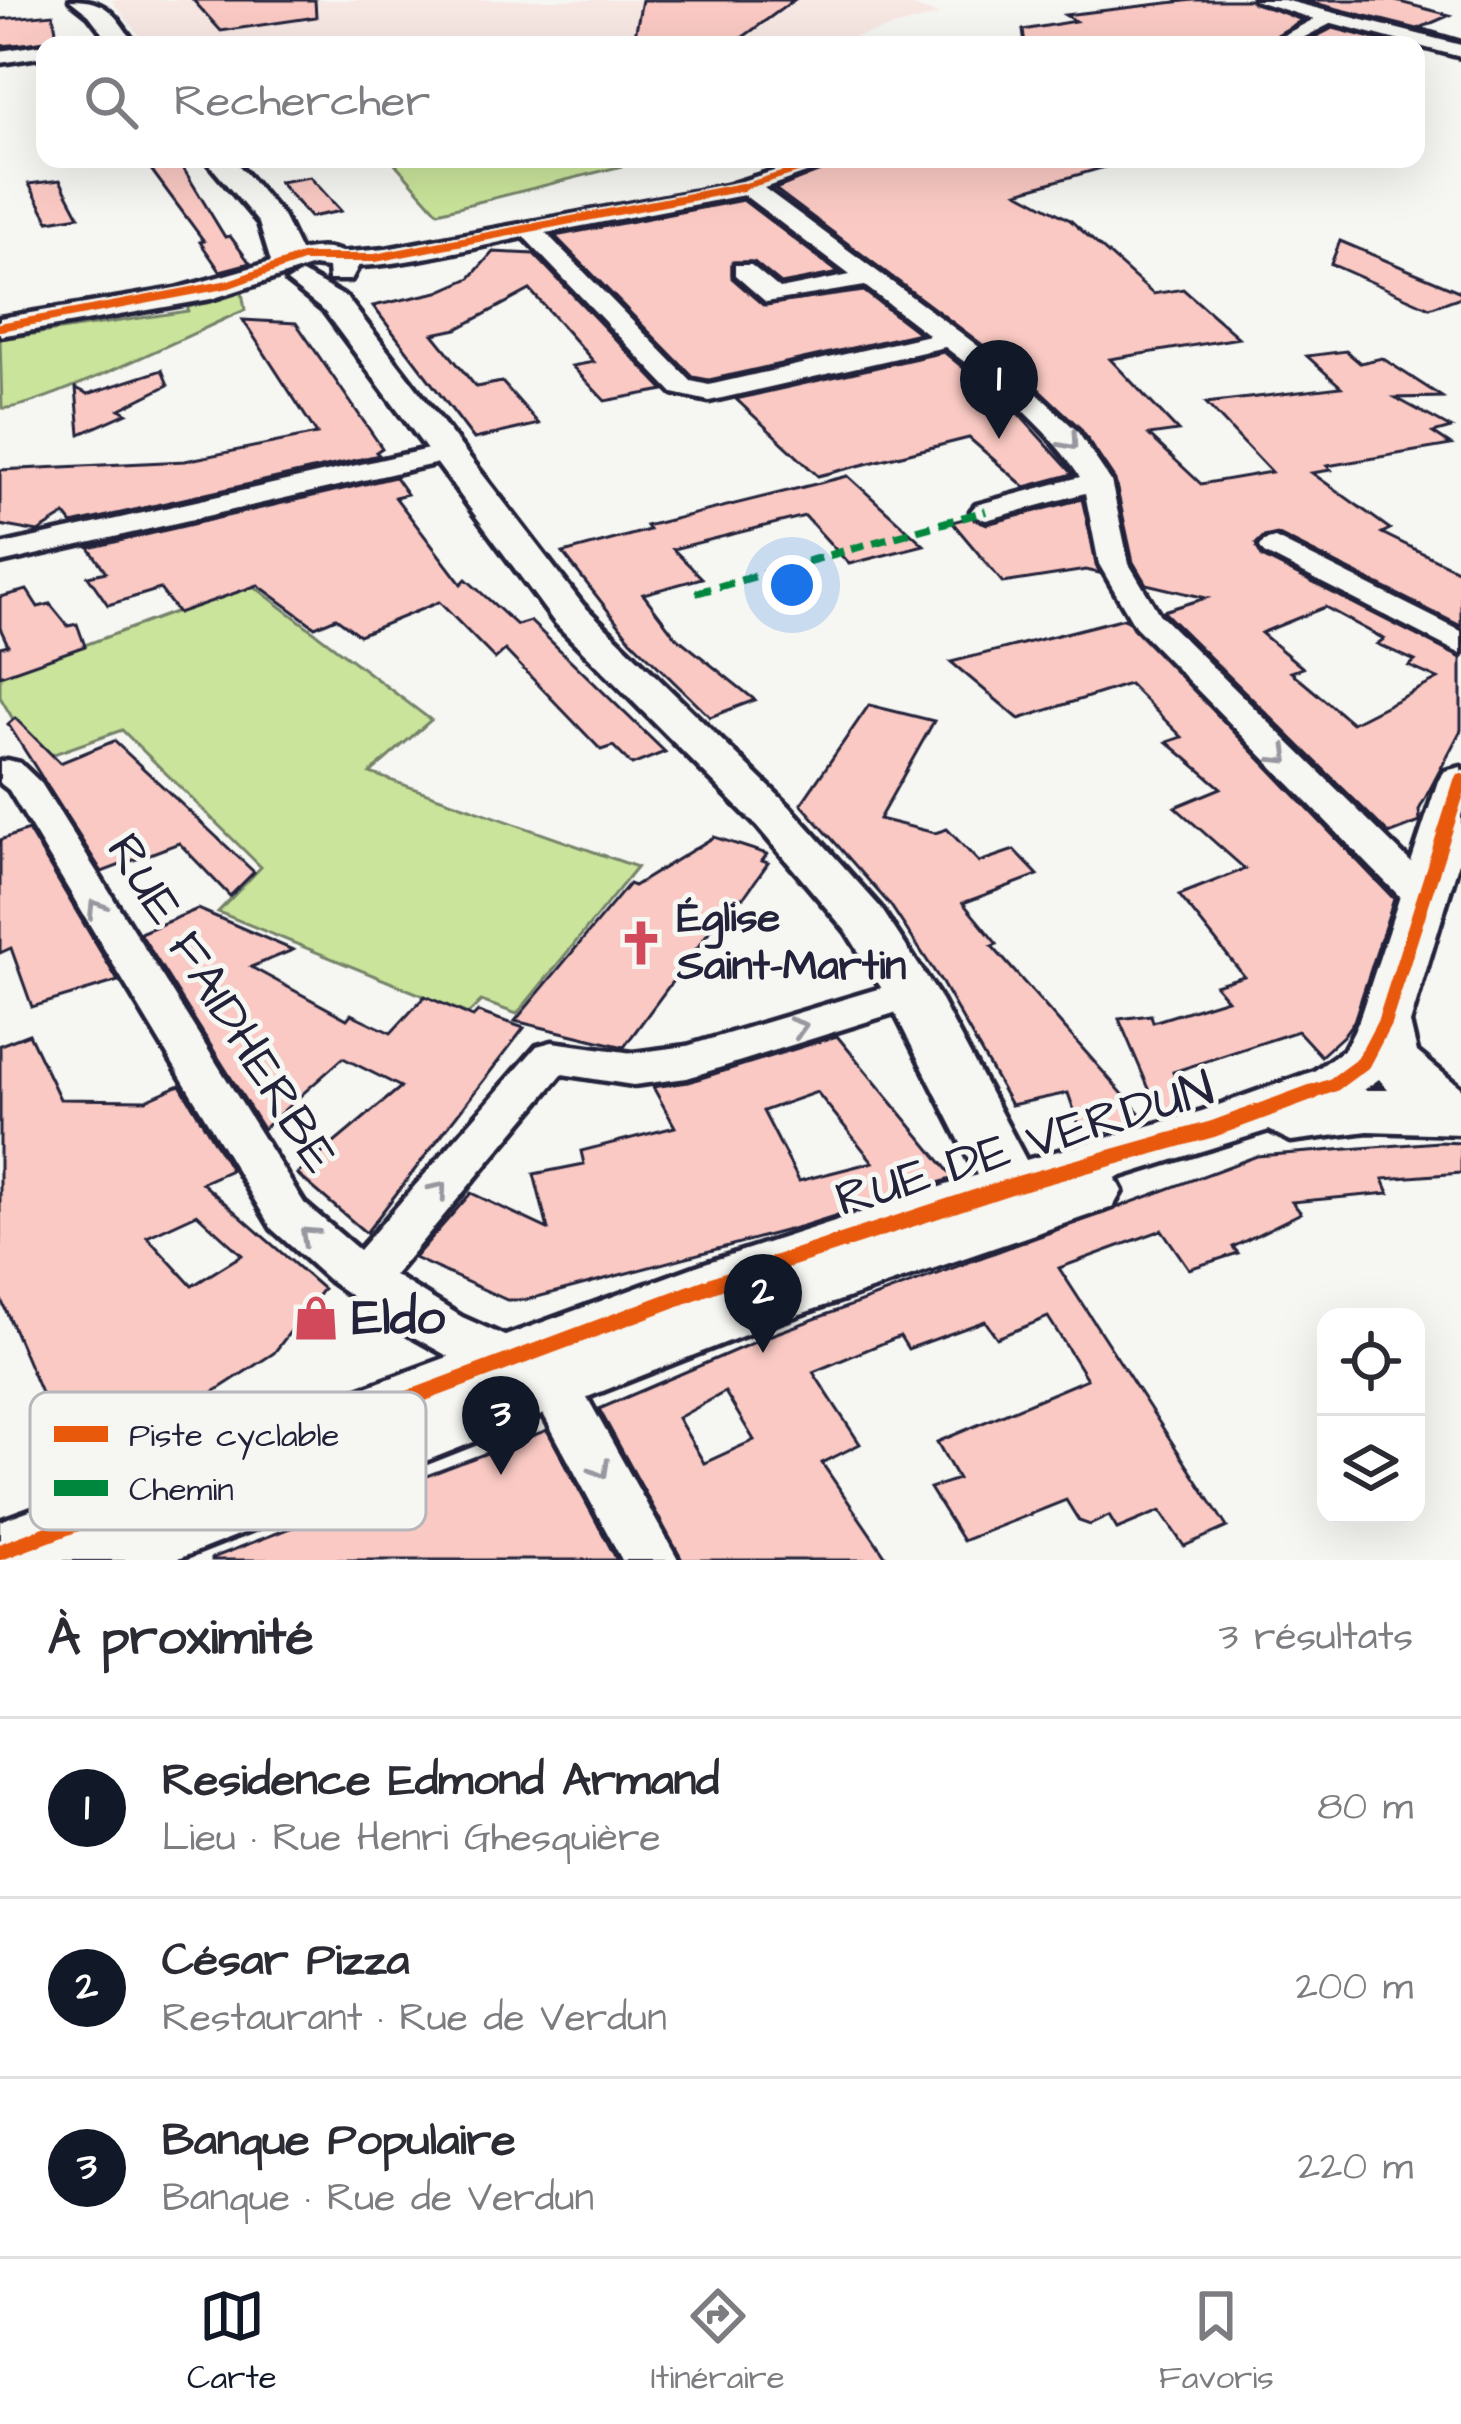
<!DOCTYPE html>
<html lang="fr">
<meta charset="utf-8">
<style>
:root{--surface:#fff;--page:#f2f2f3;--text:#2b2b33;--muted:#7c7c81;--line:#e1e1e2;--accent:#111827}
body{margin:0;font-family:"Architects Daughter",sans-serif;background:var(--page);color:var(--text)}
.controls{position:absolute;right:36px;bottom:36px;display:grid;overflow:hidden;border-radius:24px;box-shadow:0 12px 48px #0002}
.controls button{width:108px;height:108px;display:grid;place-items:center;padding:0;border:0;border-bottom:3px solid var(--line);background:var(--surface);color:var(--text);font:60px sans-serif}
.you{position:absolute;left:792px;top:585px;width:42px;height:42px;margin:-30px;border:9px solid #fff;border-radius:50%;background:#1a73e8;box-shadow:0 0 0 18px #1a73e833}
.badge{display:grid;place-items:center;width:78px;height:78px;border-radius:50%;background:var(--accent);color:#fff;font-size:39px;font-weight:700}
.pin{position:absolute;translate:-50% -99px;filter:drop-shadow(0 3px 6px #0008)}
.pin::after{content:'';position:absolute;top:63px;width:42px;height:36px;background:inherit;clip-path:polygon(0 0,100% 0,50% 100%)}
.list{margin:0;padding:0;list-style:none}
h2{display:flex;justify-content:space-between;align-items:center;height:156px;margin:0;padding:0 48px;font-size:51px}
h2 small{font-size:39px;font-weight:400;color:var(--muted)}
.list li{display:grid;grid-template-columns:78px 1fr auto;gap:36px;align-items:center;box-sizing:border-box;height:180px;padding:0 48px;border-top:3px solid var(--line)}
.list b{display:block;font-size:45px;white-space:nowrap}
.list p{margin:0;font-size:39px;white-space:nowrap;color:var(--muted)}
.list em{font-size:39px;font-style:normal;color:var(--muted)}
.icon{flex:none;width:66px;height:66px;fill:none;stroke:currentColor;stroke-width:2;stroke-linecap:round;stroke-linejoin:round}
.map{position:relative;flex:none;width:1461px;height:1560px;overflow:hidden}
.search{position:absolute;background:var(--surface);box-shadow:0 12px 48px #0002;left:36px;right:36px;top:36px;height:132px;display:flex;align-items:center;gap:30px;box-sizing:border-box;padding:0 42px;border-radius:24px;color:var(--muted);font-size:45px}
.sheet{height:696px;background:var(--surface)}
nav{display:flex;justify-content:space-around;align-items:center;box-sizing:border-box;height:168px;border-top:3px solid var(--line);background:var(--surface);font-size:33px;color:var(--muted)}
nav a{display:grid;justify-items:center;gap:6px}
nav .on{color:var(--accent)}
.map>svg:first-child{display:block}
</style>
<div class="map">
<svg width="1461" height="1560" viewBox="0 0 1461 1560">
<rect width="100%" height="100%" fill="#f6f6f2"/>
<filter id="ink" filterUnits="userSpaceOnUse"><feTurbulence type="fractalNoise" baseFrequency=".00833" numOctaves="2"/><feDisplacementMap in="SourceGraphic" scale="24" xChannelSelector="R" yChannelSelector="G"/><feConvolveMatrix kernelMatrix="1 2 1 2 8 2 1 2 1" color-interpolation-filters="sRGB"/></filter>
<g filter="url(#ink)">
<!-- built -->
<polygon fill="#f7e8e4" points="111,0 896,0 939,15 840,41 846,45 147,45"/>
<!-- green -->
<g fill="#cae49b" stroke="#76836b" stroke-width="3">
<polygon points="391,159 650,159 438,212"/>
<path d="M 242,292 L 245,310 C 205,327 32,412 2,408 L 0,339 L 188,311 L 188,307 Z"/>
<polygon points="251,584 431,720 370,773 637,867 517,1014 481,1001 468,1014 218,912 261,867 122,730 37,760 0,697 0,676"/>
</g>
<!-- building -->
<g fill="#fac9c3" stroke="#22223b" stroke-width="3" fill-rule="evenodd">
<polygon points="193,0 315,0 316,17 221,31"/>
<polygon points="642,0 794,0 732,45 633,45"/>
<polygon points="1193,0 1250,0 1302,20 1261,45 1025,45 1023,30 1075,21 1065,15"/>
<polygon points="1302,0 1392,0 1450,15 1420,28 1461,40"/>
<polygon points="53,14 58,41 0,46 0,19"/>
<polygon points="1333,28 1398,45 1299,45"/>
<path d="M 849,159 L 1104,159 L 1105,167 L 1018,192 L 1070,220 L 1153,294 L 1183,289 L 1239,338 L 1110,359 L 1178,431 L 1149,435 L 1201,484 L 1271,472 L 1206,403 L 1341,387 L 1307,356 L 1346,351 L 1360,363 L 1382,358 L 1442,397 L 1396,398 L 1451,428 L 1433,433 L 1451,445 L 1327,466 L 1331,470 L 1312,473 L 1390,529 L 1382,533 L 1461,572 L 1461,626 L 1277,534 L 1263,537 L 1256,544 L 1262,557 L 1461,658 L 1461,730 L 1419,810 L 1420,822 L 1389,834 L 1163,611 L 1206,598 L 1146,584 L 1133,562 L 1115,480 L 1080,428 L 1029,380 L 775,189 ZM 1325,607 L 1384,639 L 1377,644 L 1415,661 L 1409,666 L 1438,679 L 1352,723 L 1291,672 L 1303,668 L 1261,633 Z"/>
<polygon points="180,163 225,237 230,236 250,263 220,271 200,242 204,241 150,168"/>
<polygon points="310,177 341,211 310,217 279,182"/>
<polygon points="60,180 79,216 49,221 29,184"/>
<polygon points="743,200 839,273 781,284 754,262 732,262 732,278 763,305 864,291 919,333 709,380 693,377 555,236"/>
<polygon points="1340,241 1461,292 1461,297 1430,308 1331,264"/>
<polygon points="493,252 534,254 664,390 605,401 572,366 594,362 530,290 457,329 433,334 476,387 502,382 539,424 474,439 373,306 438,292 470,278"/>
<polygon points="243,320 296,323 382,448 376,452 379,455 72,524 65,515 38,532 0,525 0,470 185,461 317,434"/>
<polygon points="944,352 1015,410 1073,474 1025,487 969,438 818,476 736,399"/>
<polygon points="162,370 168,385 120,409 127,413 80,434 76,388 88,394"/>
<polygon points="848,476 924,545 849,564 805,516 673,549 702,578 643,594 675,636 755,700 710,717 631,640 563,553 649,530 646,526"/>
<polygon points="395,477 407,494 395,497 461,584 466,579 517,625 530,621 665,752 632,765 613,746 601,750 505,650 495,659 439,602 359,635 336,618 315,627 258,585 178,613 160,589 108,605 88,576 106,572 89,548"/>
<polygon points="1082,499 1099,573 1086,570 1003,583 952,522 971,517 987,524"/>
<polygon points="27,590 38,607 50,604 68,626 77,624 85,646 0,676 0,647 8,645 0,628 0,597"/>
<polygon points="1125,618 1394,899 1354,1021 1343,1036 1321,1056 1298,1031 1173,1072 1183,1104 1159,1112 1119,1019 1151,1015 1153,1022 1227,999 1215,985 1244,976 1179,895 1245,869 1175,807 1221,788 1167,742 1182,737 1129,684 1019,719 951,662"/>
<polygon points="869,705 934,721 879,819 935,833 947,829 979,862 1014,850 1038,875 963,903 997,944 992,946 1144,1118 1084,1139 1068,1093 1011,1105 942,983 891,906 801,804"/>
<polygon points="15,718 60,763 114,741 254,872 230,896 179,843 102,872 8,724"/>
<polygon points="28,830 118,981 32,1007 11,948 0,953 0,840"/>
<polygon points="714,837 767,854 762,861 768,863 744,897 733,899 624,1047 515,1021 629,884 634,886"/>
<polygon points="198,909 293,950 251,967 347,1019 351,1014 391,1033 425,996 473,1017 478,1012 524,1028 366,1233 297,1174 401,1087 343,1058 263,1129 140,933"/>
<path d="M 29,1034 L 60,1099 L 146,1100 L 180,1085 L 231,1170 L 202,1183 L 323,1289 L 274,1353 L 88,1473 L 74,1470 L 0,1297 L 0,1045 ZM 197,1214 L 242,1255 L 192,1286 L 147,1237 Z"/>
<path d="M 837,1036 L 954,1178 L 803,1226 L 526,1300 L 507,1300 L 414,1258 L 471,1193 L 548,1229 L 534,1174 L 584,1164 L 581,1151 L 675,1127 L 653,1087 L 688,1082 ZM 817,1092 L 873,1162 L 799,1181 L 763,1111 Z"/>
<path d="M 1439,1142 L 1461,1143 L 1461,1173 L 1383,1179 L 1389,1193 L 1292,1202 L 1301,1213 L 1233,1247 L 1238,1253 L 1189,1269 L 1162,1230 L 1059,1268 L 1227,1527 L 1184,1546 L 1160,1511 L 1117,1529 L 1109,1516 L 1090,1525 L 1079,1521 L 1066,1500 L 963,1541 L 930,1488 L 958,1479 L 937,1442 L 1087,1379 L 1048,1317 L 997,1338 L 985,1321 L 908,1349 L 900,1336 L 813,1372 L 860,1444 L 822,1463 L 888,1560 L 682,1560 L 599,1409 L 771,1335 L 1257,1156 ZM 725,1392 L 754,1440 L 704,1463 L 678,1418 Z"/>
<polygon points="547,1430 617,1560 212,1560 212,1558"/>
</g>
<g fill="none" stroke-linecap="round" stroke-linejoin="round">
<!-- minor casing -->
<g stroke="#22223b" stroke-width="9">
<g id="minor">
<polygon points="1254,0 1284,0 1461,45 1461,57 1332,23 1289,45 1265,45 1314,19"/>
<polygon points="120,33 127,35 127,43 72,45"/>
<polygon points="45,44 45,56 0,63 0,51"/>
<path d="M 812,159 L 845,159 L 764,188 L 961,333 L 1026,383 L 1077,431 L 1111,481 L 1129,564 L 1159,614 L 1440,891 L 1445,900 L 1440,909 L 1426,913 L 1412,909 L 1135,626 L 1099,564 L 1085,493 L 986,520 L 976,517 L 971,511 L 976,505 L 1080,477 C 1044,423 996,386 945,347 L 709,401 L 673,393 L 524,237 C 488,244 350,280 326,260 L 338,253 L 386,249 L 726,186 ZM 744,195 L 850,275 L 780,289 L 751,265 L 735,265 L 735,275 L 766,302 L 865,286 L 929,335 L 709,385 L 691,381 L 546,233 Z"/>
<polygon points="446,445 456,447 460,453 456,459 0,563 0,545"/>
<polygon points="1275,538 1461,631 1461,654 1264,553 1260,547 1264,541"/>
<polygon points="7,760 20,763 41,783 304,1203 359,1250 537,1046 552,1042 633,1053 687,1046 911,979 926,983 932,993 926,1003 687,1078 633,1085 562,1074 394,1275 462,1317 569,1365 678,1560 622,1560 533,1395 462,1364 394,1326 330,1281 272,1229 9,790 0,783 0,762"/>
</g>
</g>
<!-- tertiary casing -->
<g stroke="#22223b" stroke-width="9">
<g id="tertiary">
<path d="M 70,0 C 109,0 114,15 136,45 L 112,45 L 89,15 Z"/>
<path d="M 205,159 L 233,159 L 283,216 L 300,251 C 321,246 345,247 359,265 L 351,280 L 329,280 L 328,268 L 313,266 L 211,299 L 0,336 L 0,318 L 176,289 L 271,262 L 259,223 Z"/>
<path d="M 302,273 L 347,298 L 583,605 L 789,806 L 880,907 L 937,993 L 1026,1160 L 1202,1111 L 1314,1071 L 1344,1050 L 1358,1023 L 1438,781 L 1445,771 L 1461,767 L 1461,855 L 1410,1023 L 1417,1052 L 1461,1088 L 1461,1134 L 1368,1131 L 1291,1141 L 1269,1130 L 1115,1178 L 1122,1191 L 1113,1207 L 780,1321 L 175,1560 L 0,1560 L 0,1521 L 702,1264 L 977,1175 L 887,997 L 846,931 L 757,826 L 555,623 L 325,312 L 287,282 ZM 1379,1079 L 1388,1090 L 1364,1090 Z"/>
</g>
</g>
<!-- minor -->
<use href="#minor" fill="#f6f6f2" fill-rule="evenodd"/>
<!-- tertiary -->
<use href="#tertiary" fill="#f6f6f2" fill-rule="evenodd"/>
<!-- quiet -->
<polyline stroke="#00873e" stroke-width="8" stroke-dasharray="15 8" stroke-linecap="butt" points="696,593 986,511"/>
<!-- cycleway-far3 casing -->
<g stroke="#f6f6f2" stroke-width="10">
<polyline id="cycleway-far3" points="732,190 834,159"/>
</g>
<!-- cycleway-far2 casing -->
<g stroke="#f6f6f2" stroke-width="12">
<polyline id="cycleway-far2" points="0,327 229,284 302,258 375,258 742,187"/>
</g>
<!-- cycleway-far1 casing -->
<g stroke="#f6f6f2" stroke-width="21">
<polyline id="cycleway-far1" points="1305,1095 1333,1085 1363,1063 1384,1023 1461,781"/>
</g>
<!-- cycleway casing -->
<g stroke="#f6f6f2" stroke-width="24">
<polyline id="cycleway" points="0,1552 723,1281 1011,1186 1213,1129 1313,1092"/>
</g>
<!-- cycleway-far3 -->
<use href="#cycleway-far3" stroke="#e8590c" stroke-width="6"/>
<!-- cycleway-far2 -->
<use href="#cycleway-far2" stroke="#e8590c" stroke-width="8"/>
<!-- cycleway-far1 -->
<use href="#cycleway-far1" stroke="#e8590c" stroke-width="14"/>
<!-- cycleway -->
<use href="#cycleway" stroke="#e8590c" stroke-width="16"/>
</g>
<!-- one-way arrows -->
<defs><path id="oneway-chevron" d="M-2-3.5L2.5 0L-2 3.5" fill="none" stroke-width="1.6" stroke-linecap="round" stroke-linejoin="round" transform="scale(3)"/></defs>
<g stroke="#9797a0">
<use href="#oneway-chevron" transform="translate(1070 442) rotate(49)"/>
<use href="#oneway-chevron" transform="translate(1282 756) rotate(44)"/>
<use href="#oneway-chevron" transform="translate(96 908) rotate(-122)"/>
<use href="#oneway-chevron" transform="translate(799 1027) rotate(-17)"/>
<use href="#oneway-chevron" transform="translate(439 1190) rotate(-50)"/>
<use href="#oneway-chevron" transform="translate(308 1235) rotate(-137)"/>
<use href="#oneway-chevron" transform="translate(601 1470) rotate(61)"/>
</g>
</g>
<!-- icons -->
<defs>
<g id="church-bare" transform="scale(3.6)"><path d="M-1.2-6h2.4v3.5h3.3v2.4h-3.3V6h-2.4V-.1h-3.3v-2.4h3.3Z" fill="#d1495b" stroke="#f6f6f2" stroke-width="2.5" paint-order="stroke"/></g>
<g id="shop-bare" transform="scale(3.6)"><path d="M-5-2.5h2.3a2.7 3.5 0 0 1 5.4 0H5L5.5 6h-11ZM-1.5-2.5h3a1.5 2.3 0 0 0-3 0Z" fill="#d1495b" stroke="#f6f6f2" stroke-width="2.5" paint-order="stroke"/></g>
</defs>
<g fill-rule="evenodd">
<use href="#church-bare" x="641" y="943"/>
<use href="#shop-bare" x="316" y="1318"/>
</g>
<g text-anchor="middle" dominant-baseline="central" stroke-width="10" stroke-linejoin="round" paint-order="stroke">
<!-- poi labels -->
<g font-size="42" font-weight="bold" fill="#22223b" stroke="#f6f6f2" text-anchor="start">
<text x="677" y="919">Église<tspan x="677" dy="48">Saint-Martin</tspan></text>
</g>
<!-- near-street labels -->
<g font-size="51" fill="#22223b" stroke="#f6f6f2">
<text transform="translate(221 1004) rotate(58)">RUE FAIDHERBE</text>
<text transform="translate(1025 1145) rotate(-17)">RUE DE VERDUN</text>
</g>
<!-- near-poi labels -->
<g font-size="51" font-weight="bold" fill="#22223b" stroke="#f6f6f2" text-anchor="start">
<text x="352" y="1318">Eldo</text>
</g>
</g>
<!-- legend -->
<rect x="30" y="1392" width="396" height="138" rx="18" fill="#f6f6f2" stroke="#b6b6bb" stroke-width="3"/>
<rect x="54" y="1426" width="54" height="16" fill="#e8590c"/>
<rect x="54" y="1480" width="54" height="16" fill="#00873e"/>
<g font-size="33" fill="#22223b">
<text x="129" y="1446">Piste cyclable</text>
<text x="129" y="1500">Chemin</text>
</g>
</svg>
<div class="controls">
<button><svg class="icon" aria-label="locate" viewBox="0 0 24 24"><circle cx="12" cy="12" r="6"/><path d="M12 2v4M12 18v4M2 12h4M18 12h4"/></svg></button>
<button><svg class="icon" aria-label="layers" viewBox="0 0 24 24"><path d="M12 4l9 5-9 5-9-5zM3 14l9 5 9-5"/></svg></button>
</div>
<div class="you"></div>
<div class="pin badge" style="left:999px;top:439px">1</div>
<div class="pin badge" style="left:763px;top:1353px">2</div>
<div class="pin badge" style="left:501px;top:1475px">3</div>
<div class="search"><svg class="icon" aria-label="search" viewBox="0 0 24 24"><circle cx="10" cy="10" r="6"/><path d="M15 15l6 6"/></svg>Rechercher</div>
</div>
<section class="sheet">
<h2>À proximité<small>3 résultats</small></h2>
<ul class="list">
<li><span class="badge">1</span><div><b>Residence Edmond Armand</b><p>Lieu · Rue Henri Ghesquière</p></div><em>80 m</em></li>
<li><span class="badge">2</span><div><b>César Pizza</b><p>Restaurant · Rue de Verdun</p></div><em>200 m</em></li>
<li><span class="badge">3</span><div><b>Banque Populaire</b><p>Banque · Rue de Verdun</p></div><em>220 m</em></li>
</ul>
</section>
<nav>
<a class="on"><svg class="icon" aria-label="map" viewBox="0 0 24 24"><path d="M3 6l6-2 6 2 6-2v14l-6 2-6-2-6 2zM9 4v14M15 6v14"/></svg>Carte</a>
<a><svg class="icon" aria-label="directions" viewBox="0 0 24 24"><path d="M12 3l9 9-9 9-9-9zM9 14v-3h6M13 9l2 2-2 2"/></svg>Itinéraire</a>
<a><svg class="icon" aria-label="saved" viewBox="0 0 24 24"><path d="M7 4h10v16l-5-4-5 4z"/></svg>Favoris</a>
</nav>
